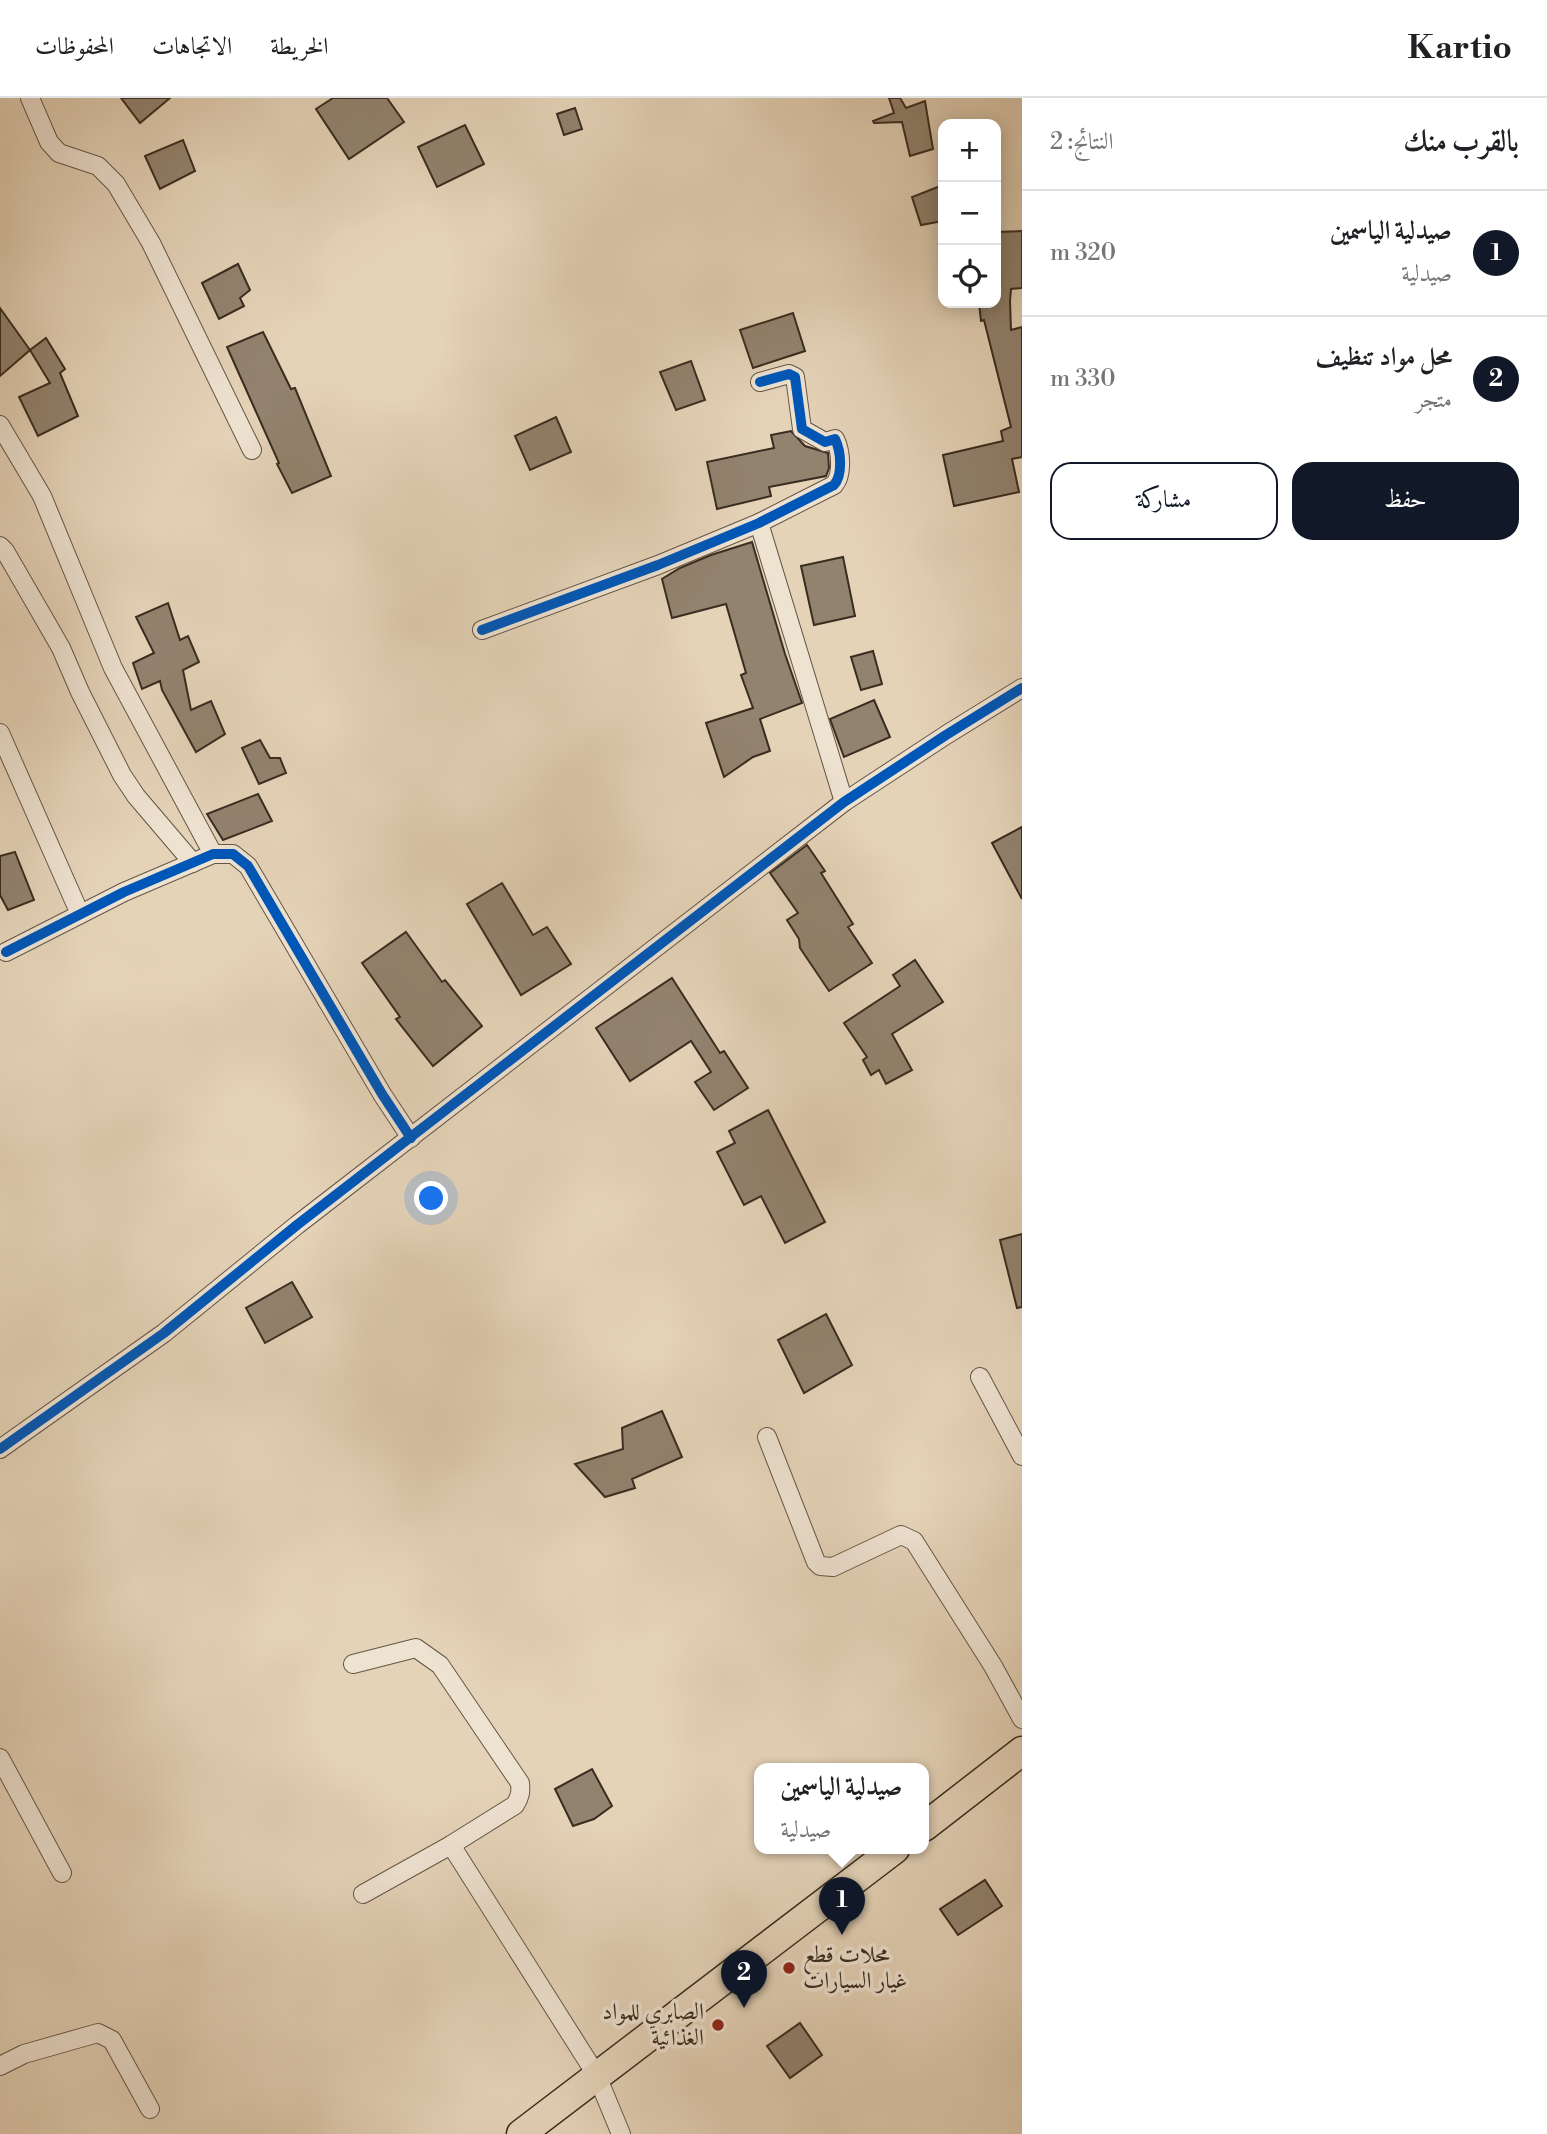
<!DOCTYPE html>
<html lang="ar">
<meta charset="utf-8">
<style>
:root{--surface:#fff;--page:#f6f6f6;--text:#202124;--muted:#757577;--line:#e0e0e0;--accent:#111827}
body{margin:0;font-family:"Libre Bodoni",Amiri,serif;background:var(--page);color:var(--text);direction:rtl}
.controls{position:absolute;right:21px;top:21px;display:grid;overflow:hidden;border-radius:14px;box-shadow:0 4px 18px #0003}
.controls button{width:63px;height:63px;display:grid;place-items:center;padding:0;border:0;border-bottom:2px solid var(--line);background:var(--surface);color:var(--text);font:35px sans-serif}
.you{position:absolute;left:432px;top:1101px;width:24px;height:24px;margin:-18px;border:5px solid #fff;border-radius:50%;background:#1a73e8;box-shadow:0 0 0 10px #1a73e833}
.badge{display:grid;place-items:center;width:46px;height:46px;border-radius:50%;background:var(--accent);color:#fff;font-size:23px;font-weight:700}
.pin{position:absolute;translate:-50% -58px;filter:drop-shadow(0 2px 4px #0008)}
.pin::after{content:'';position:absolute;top:37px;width:24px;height:21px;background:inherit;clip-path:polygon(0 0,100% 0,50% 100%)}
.popup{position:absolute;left:754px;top:1665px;width:175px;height:91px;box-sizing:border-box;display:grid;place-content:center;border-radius:14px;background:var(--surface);filter:drop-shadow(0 2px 5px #0005);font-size:23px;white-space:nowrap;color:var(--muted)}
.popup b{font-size:26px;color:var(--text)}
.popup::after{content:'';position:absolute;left:50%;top:100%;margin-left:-14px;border:14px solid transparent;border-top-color:var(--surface)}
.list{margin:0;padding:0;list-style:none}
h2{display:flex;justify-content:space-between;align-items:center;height:91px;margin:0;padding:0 28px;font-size:30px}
h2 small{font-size:23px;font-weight:400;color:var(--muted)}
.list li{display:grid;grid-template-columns:46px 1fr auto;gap:21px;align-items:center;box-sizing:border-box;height:126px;padding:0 28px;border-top:2px solid var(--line)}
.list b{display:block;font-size:26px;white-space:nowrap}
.list p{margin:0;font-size:23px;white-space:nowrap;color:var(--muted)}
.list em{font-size:23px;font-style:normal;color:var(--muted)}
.actions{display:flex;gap:14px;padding:21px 28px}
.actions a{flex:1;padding:16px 0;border:2px solid var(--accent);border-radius:21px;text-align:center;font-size:24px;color:var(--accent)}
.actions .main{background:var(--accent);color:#fff}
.icon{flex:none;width:38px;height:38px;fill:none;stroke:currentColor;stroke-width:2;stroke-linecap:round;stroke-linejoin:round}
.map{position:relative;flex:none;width:1022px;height:2036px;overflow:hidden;direction:ltr}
header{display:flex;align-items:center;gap:42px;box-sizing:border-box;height:98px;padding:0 35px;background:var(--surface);border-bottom:2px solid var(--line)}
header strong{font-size:33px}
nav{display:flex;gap:38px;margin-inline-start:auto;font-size:24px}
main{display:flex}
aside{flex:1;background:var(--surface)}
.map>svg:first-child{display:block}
</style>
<header>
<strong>Kartio</strong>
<nav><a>الخريطة</a><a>الاتجاهات</a><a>المحفوظات</a></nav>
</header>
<main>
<aside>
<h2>بالقرب منك<small>النتائج: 2</small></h2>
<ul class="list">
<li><span class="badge">1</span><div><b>صيدلية الياسمين</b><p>صيدلية</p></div><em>320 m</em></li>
<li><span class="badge">2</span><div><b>محل مواد تنظيف</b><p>متجر</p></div><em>330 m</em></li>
</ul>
<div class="actions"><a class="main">حفظ</a><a>مشاركة</a></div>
</aside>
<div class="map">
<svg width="1022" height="2036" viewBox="0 0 1022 2036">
<rect width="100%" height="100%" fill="#e5d3b8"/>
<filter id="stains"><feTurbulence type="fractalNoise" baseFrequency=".00286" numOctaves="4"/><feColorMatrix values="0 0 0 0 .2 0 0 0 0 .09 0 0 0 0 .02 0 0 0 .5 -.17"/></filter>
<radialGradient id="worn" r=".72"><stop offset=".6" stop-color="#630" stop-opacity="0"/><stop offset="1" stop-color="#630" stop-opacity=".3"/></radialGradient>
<!-- building -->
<g fill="#92836f" stroke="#392c20" stroke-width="2">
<polygon points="121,0 170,0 140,25"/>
<polygon points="333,0 387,0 404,24 349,61 316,11"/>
<polygon points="889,0 900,0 906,10 925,3 933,51 910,58 902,24 874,25 873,23 894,15"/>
<polygon points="575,10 582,31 564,37 557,16"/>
<polygon points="465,27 484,66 437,89 418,49"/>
<polygon points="183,42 195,73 160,91 145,58"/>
<polygon points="943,87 943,123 921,127 912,99"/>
<polygon points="1022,133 1022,190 1011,191 1010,203 1011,232 1022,229 1022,359 1012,361 1019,394 954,408 943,357 1003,343 1001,333 1011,329 984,222 981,223 979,205 996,205 996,134"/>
<polygon points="238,166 250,192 240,200 244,208 219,221 202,185"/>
<polygon points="0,210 30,252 0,278"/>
<polygon points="793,215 805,253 753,270 740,232"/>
<polygon points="263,234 291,291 295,290 331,378 292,395 277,366 279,365 227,249"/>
<polygon points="46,240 65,271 60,275 78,318 38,338 19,299 50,285 30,252"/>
<polygon points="691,263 705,302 676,312 660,274"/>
<polygon points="556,319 571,354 530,372 515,338"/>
<polygon points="791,333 805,348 828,355 829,370 826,378 769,389 771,398 717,411 707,364 774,350 771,337"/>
<polygon points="752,444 785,556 802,605 760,621 770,653 753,659 724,679 706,625 753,610 741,577 746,575 726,506 672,520 662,481 680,470 711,457"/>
<polygon points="843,459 855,518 814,527 801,468"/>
<polygon points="168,505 180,542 188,538 199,564 183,572 191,612 211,603 225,636 196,654 162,592 160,583 142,591 133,565 154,555 136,519"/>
<polygon points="873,553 882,586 861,592 851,559"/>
<polygon points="874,602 890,639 844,659 830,621"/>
<polygon points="260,642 270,660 280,660 286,675 259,686 242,650"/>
<polygon points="258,696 272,723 223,742 207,716"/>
<polygon points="1022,729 1022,801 992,745"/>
<polygon points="807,747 825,773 821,775 853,826 848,829 872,865 829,893 800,850 799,841 787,822 798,815 770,775"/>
<polygon points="15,754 34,802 8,812 0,797 0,758"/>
<polygon points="502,785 533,837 547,829 571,866 521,897 467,806"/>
<polygon points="406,834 442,884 445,882 482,928 433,968 396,921 400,919 362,865"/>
<polygon points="915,862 943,904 892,936 912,972 886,986 879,972 871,977 863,962 867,959 844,925 900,888 893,877"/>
<polygon points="672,880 720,955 724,953 748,990 714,1012 695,984 711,974 691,943 630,983 596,930"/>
<polygon points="768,1012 825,1124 785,1145 761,1098 744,1107 717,1054 735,1045 729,1033"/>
<polygon points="1022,1136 1022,1209 1017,1210 1000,1142"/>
<polygon points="292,1184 312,1219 265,1245 246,1210"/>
<polygon points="826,1216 852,1267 804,1295 778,1242"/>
<polygon points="662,1313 682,1359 632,1381 635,1390 605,1399 575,1366 623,1351 622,1330"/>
<polygon points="592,1671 612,1708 594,1721 573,1728 555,1691"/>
<polygon points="985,1782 1002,1808 958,1837 940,1811"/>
<polygon points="800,1925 822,1957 790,1980 767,1948"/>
</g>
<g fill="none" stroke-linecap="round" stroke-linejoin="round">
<!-- minor casing -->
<g stroke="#645646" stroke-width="20">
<g id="minor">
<polyline points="30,0 49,44 59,55 98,68 116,86 151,145 252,352"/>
<polyline points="0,327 42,398 113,570 213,756"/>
<polyline points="759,425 844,704"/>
<polyline points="0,448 5,453 61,550 80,594 122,677 136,698 193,765"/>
<path d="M 482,532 L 658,467 L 759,425 L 834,387 C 843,377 841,353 835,341 L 825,344 L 802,331 L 795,279 L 789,276 L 760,284"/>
<polyline points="0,635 80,816"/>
<polyline points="6,854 124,794 213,756 233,756 248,768 382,996 411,1040"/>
<polyline points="980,1279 1022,1358"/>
<polyline points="767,1339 816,1464 820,1468 833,1469 901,1437 914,1443 993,1568 1022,1621"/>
<polyline points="0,1351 164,1235 297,1127 844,704 946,637 1022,590"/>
<path d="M 353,1566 L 416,1550 L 440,1567 L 520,1685 C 521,1694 520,1699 515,1707 L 451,1747 L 363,1796"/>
<polyline points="0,1660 62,1775"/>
<polyline points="451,1747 597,1978 621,2036"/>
<polyline points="0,1968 24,1956 98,1935 112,1942 150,2011"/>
</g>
</g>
<!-- primary casing -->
<g stroke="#392c20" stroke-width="31">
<g id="primary">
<polyline points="924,1729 1022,1653"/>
<polyline points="521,2036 895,1751"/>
</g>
</g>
<!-- minor -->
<use href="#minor" stroke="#eee2d1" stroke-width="18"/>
<!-- primary -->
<use href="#primary" stroke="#e5d3b8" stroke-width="28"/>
<!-- cycleway casing -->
<g stroke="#eee2d1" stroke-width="15">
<g id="cycleway">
<path d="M 482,532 L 658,467 L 759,425 L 834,387 C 843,377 841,353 835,341 L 825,344 L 802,331 L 795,279 L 789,276 L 760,284"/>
<polyline points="6,854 124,794 213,756 233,756 248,768 382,996 411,1040"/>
<polyline points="0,1351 164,1235 297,1127 844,704 946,637 1022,590"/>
</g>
</g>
<!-- cycleway -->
<use href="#cycleway" stroke="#0057b8" stroke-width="10"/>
</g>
<!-- markers -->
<g fill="#8f2418" stroke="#eee2d1" stroke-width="2.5">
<circle cx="789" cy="1870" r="7"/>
<circle cx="718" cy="1927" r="7"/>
</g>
<g text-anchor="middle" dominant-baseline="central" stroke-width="7" stroke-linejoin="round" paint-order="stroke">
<!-- poi labels -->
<g font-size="23" fill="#392c20" stroke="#eee2d1" text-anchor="start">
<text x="803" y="1857">محلات قطع<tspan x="803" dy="26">غيار السيارات</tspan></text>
<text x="704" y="1914" text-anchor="end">الصابري للمواد<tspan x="704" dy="26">الغذائية</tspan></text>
</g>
</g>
<rect width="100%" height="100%" filter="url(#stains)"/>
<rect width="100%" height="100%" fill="url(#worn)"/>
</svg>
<div class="controls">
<button>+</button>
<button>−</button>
<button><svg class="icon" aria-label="locate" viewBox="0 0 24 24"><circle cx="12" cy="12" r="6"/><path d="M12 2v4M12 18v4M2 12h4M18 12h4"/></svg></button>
</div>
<div class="you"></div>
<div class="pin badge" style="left:842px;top:1837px">1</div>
<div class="popup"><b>صيدلية الياسمين</b>صيدلية</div>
<div class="pin badge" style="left:744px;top:1910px">2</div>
</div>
</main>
